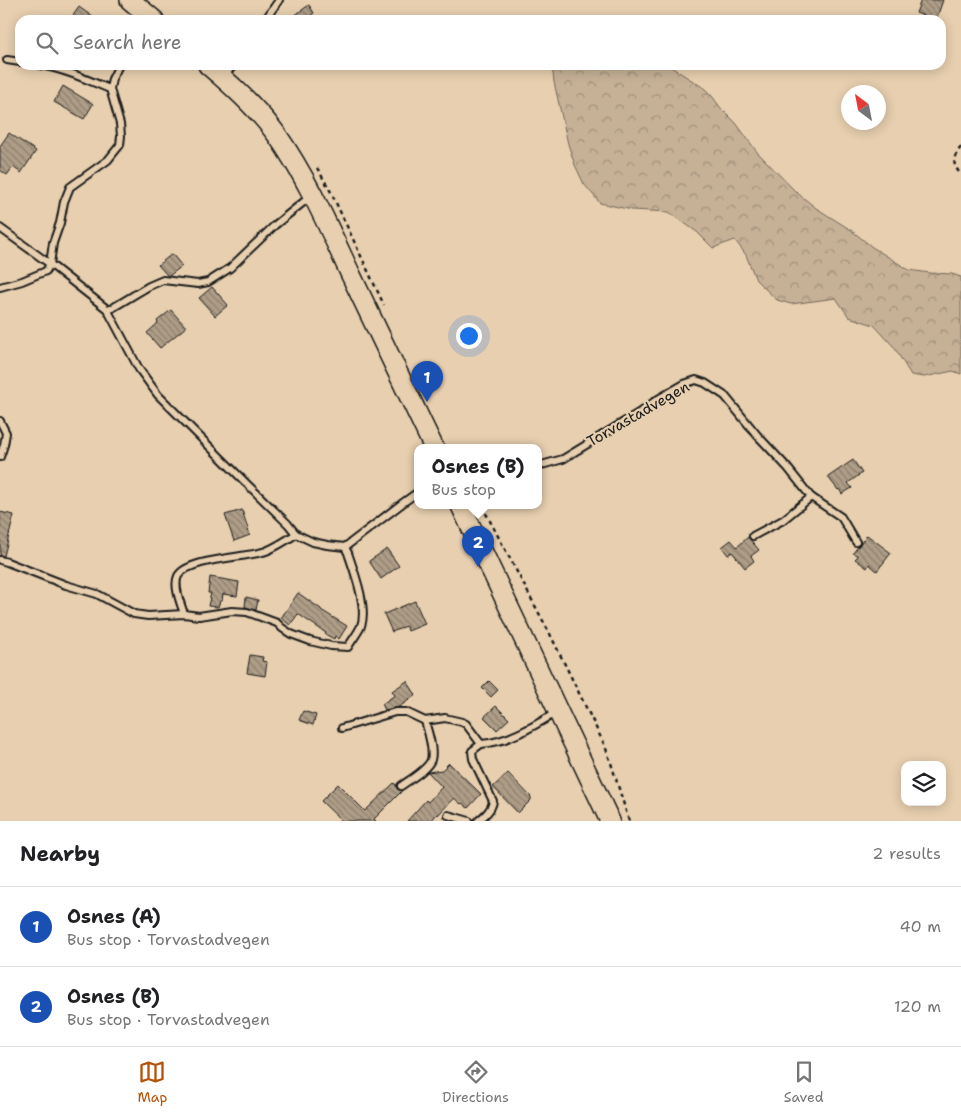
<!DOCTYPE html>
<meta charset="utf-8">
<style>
:root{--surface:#fff;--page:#f2f2f2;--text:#202124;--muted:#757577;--line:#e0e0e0;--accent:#b45309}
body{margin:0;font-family:"Shantell Sans",sans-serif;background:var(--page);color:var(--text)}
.controls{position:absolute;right:15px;bottom:15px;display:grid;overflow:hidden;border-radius:10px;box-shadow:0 2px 12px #0003}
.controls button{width:45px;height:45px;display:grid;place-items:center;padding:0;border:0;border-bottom:1px solid var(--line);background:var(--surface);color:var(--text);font:25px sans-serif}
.compass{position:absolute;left:841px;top:85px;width:45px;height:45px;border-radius:50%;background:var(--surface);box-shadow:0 2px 12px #0003;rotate:328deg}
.you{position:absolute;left:468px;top:335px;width:18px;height:18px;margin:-12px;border:4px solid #fff;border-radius:50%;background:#1a73e8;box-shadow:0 0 0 8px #1a73e833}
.badge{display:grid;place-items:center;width:32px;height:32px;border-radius:50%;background:var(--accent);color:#fff;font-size:16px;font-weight:700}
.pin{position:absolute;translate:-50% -41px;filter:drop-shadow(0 1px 2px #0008)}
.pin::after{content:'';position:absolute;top:26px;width:18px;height:15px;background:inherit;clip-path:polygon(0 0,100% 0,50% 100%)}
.popup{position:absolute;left:414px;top:444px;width:128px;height:65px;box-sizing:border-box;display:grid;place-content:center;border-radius:10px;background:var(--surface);filter:drop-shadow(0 1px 4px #0005);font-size:16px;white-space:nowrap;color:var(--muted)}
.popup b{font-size:19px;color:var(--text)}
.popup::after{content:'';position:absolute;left:50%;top:100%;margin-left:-10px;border:10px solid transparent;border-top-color:var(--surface)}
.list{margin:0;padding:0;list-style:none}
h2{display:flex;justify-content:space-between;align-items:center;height:65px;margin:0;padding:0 20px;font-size:21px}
h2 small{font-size:16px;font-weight:400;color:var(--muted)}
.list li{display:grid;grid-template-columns:32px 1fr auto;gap:15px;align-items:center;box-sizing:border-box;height:80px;padding:0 20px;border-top:1px solid var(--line)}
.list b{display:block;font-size:19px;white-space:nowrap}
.list p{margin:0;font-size:16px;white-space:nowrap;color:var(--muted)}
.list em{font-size:16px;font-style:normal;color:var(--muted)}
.icon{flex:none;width:28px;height:28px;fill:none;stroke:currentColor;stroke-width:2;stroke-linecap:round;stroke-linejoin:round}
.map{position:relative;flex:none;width:961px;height:821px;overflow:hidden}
.search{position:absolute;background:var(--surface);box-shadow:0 2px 12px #0003;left:15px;right:15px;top:15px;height:55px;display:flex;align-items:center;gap:12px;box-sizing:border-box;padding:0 18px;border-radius:15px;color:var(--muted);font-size:19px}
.sheet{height:225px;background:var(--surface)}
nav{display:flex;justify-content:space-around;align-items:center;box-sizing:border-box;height:70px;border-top:1px solid var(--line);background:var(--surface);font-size:14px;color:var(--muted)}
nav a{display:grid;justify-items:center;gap:2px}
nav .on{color:var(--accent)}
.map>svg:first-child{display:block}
</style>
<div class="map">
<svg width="961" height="821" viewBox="0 0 961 821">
<defs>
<pattern id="forest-crowns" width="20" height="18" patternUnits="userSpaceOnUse" patternTransform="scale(1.25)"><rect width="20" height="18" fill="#c6b197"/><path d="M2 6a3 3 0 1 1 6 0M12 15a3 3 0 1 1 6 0" fill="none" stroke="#a08f7a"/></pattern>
<pattern id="building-back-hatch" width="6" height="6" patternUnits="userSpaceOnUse" patternTransform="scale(1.25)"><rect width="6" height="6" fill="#ae9d87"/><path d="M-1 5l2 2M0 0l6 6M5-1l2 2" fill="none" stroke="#8d7f6e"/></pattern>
</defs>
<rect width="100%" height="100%" fill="#e7cfaf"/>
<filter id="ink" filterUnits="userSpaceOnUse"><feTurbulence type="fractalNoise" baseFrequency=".02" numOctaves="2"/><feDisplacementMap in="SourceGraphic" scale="10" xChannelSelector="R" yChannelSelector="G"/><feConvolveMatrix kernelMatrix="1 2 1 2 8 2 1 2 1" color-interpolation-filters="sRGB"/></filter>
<g filter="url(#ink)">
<!-- forest -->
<polygon fill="url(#forest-crowns)" stroke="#71665a" points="552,65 662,65 671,67 704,88 712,96 720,107 736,123 757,152 796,192 816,208 851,230 872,247 909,270 930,273 952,274 961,277 961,374 953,371 924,377 911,375 894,347 874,325 849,317 836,298 791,304 777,300 756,280 746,255 735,240 713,248 697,232 669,212 632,210 600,203 584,184 575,165 568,144 554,82"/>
<!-- building -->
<g fill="url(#building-back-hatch)" stroke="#1c1c1c">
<polygon points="921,0 943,0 936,20 916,13"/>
<polygon points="309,5 314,13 305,20 288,20"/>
<polygon points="79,7 97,20 70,20"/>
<polygon points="63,86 93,104 84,119 54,102"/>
<polygon points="9,133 36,151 21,173 13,167 7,175 0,170 0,146"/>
<polygon points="172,254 182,266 169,276 167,275 158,265"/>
<polygon points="212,287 228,305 215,316 199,298"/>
<polygon points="171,310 186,327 160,348 147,333 158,323 157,321"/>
<polygon points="853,460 862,473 848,483 852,488 842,494 839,489 838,490 828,477"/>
<polygon points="242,510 250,535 234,541 225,515"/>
<polygon points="0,512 14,515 4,556 0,555"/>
<polygon points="867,535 891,553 877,571 869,564 867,568 855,559 858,556 853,553"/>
<polygon points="748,537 759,550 751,556 754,561 745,568 732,552 728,555 722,547 731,540 737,547"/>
<polygon points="387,549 399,566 381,579 369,561"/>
<polygon points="210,577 239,582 237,596 223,594 222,601 220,601 218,607 208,606 211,593 208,593"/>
<polygon points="298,593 321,609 321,610 347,626 339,639 335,636 334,639 325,634 326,633 298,614 290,625 281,618"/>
<polygon points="246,597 258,600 256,610 245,607"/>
<polygon points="415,601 425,624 408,631 406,626 392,632 384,614"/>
<polygon points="250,655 263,657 262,661 267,662 265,676 247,673"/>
<polygon points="407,681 416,695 399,707 385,710 382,704 395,695 392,691"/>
<polygon points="489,681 498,690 491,697 482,688"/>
<polygon points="496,706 509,719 497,730 484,717"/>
<polygon points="303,711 316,715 313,725 299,720"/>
<polygon points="449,763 481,794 468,808 462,803 461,804 454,798 438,815 437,814 431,821 407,821 426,800 428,802 442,787 428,772 442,770"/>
<polygon points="508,773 531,797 531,800 518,813 493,787"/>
<polygon points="394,783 396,785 397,789 402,791 374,819 376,821 342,821 321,801 338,784 365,811"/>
</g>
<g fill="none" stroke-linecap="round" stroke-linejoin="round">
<!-- lane casing -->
<g stroke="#1c1c1c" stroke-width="10">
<g id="lane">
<polyline points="265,20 279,0"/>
<polyline points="7,60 20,62"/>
<path d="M 40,65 C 65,69 87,80 110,89"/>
<polyline points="222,76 235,65"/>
<polyline points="0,228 50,264 107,309 139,369 158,395 247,484 288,524 296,534 313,542 327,545 345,547 404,502 418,492"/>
<polyline points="0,287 22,281 46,271 50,264 53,243 60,223 64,202 70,187 108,160 120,145 121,136 120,124 110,89 112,79 119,65"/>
<polyline points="109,310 149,286 163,280 198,284 208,282 230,268 275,225 311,196"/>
<polyline points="0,421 6,433 4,445 0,457"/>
<polyline points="538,466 563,459 640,412 658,399 684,384 696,380 705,383 725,396 757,435 787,467 811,497 841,517 856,542"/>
<polyline points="753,536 783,520 811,497"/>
<path d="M 0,560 L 7,562 L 66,585 L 97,594 L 134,614 L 148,616 L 184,614 L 199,616 L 232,611 L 247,612 L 277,623 L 282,628 L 291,634 L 310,641 L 331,646 L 348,647 C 352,640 358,633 361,626 C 368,608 354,571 348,553 L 345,547"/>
<path d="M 184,614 C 181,604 173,586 178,576 C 188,558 247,558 266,551 C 276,547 287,540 296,534"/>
<polyline points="342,728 395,712 406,712 425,721 445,718 462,722 466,724 481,744"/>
<path d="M 481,744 C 509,742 534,726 557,712"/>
<path d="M 401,786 C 409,780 427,770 431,760 C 434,749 428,732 425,721"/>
<polyline points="448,815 469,821"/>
<path d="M 478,821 C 484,816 492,810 493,801 L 473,759 L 472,751 L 481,744"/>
</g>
</g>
<!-- secondary casing -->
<g stroke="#1c1c1c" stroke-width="22">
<g id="secondary">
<polyline points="130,0 154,20"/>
<path d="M 208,65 C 233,86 258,109 277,135 C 307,178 328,226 350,273 C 378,331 406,390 434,448"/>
<polyline points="461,506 610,821"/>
</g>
</g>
<!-- path -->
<g stroke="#1c1c1c" stroke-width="2.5" stroke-dasharray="4 4" stroke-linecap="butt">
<path d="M 961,147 C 952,159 952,163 961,175"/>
<polyline points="317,168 329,188 384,305"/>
<polyline points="482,506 550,634 605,746 611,763 629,821"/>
</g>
<!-- lane -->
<use href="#lane" stroke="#e7cfaf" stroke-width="6"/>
<!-- secondary -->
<use href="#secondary" stroke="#e7cfaf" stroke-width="19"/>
</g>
</g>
<g text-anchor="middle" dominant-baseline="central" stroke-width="4.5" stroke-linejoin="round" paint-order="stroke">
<!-- street labels -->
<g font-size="15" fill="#1c1c1c" stroke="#e7cfaf">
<text transform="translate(638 414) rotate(-30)">Torvastadvegen</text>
</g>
</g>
</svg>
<div class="controls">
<button><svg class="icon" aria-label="layers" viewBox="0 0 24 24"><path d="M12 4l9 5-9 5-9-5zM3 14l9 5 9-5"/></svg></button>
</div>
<svg class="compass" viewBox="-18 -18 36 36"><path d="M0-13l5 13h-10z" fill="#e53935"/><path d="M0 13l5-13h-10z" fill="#757577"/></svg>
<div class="you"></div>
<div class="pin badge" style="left:427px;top:402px;background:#1a4fb4">1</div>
<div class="pin badge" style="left:478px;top:567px;background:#1a4fb4">2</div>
<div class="popup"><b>Osnes (B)</b>Bus stop</div>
<div class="search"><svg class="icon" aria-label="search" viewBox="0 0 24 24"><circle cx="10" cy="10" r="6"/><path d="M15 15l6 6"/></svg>Search here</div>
</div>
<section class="sheet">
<h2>Nearby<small>2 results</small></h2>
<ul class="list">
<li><span class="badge" style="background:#1a4fb4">1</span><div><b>Osnes (A)</b><p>Bus stop · Torvastadvegen</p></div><em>40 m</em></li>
<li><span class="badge" style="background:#1a4fb4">2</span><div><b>Osnes (B)</b><p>Bus stop · Torvastadvegen</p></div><em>120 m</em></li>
</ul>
</section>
<nav>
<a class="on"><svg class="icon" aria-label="map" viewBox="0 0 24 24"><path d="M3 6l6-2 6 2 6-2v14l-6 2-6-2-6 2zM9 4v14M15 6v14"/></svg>Map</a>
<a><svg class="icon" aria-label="directions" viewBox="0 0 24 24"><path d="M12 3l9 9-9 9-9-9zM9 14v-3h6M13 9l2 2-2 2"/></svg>Directions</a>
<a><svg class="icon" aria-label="saved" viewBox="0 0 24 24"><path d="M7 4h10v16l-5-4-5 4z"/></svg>Saved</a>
</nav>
